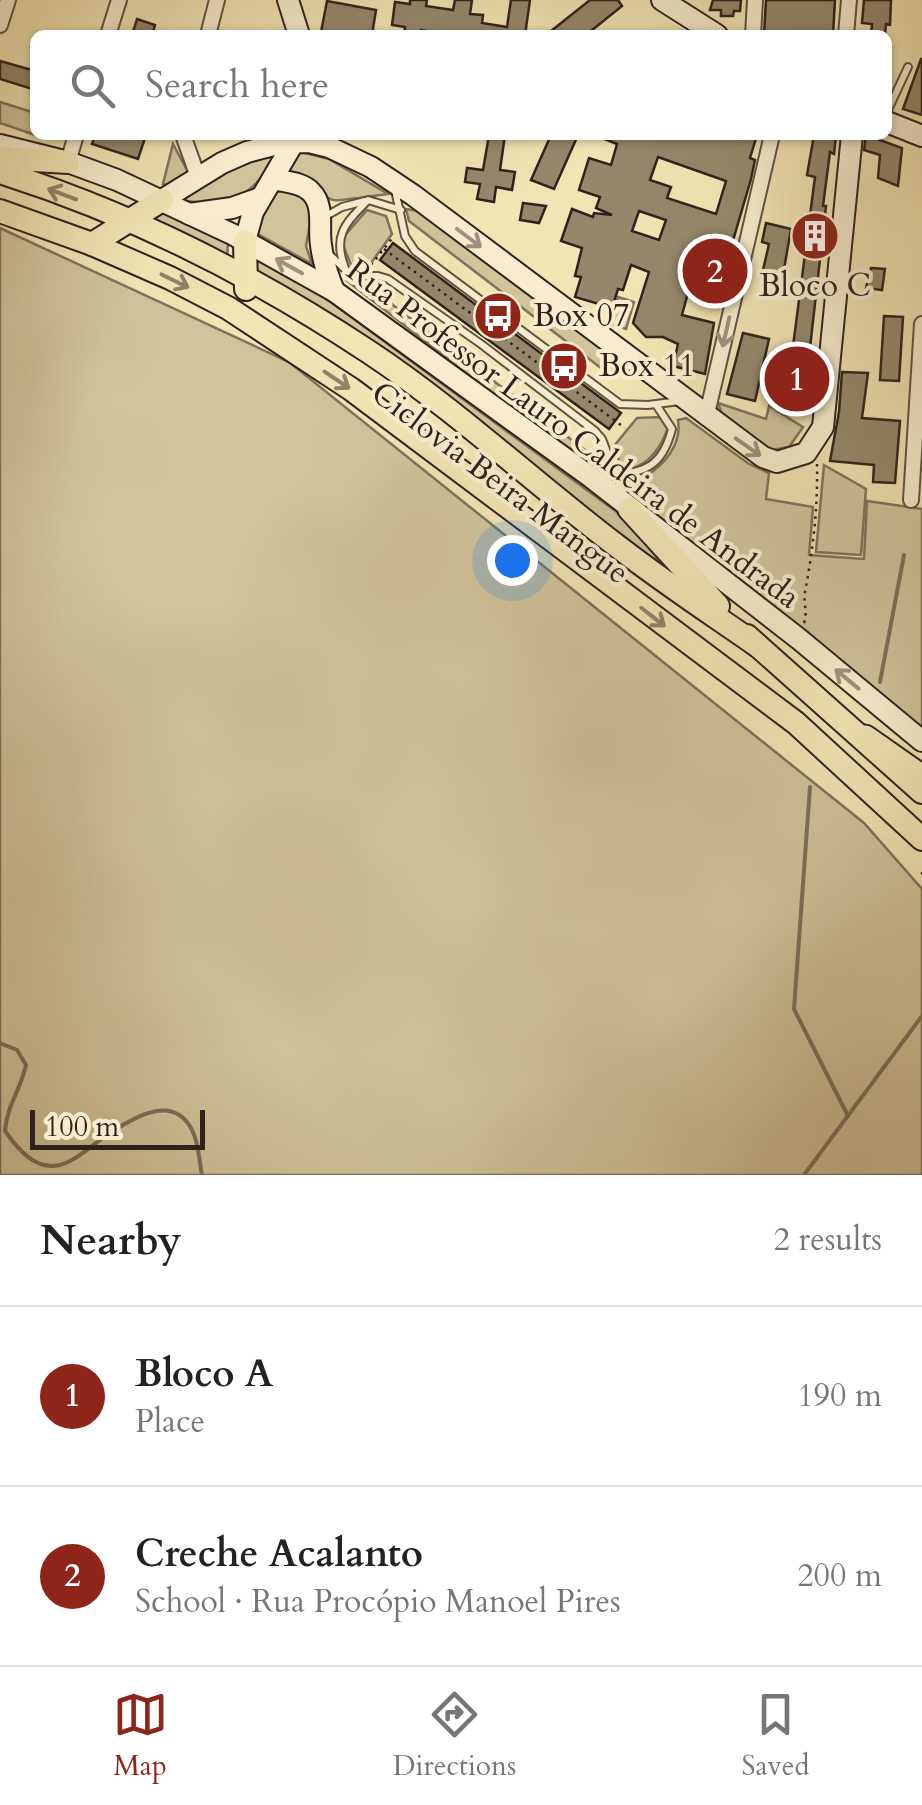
<!DOCTYPE html>
<meta charset="utf-8">
<style>
:root{--surface:#fff;--page:#f2f2f2;--text:#222;--muted:#767676;--line:#e0e0e0;--accent:#8f2418}
body{margin:0;font-family:Cardo,serif;background:var(--page);color:var(--text)}
.scale{position:absolute;left:30px;bottom:25px;width:175px;box-sizing:border-box;padding-left:10px;border:5px solid #2f221d;border-top:0;font-size:28px;line-height:35px;white-space:nowrap;color:#2f221d;-webkit-text-stroke:8px #f7edce;paint-order:stroke}
.you{position:absolute;left:512px;top:560px;width:35px;height:35px;margin:-25px;border:8px solid #fff;border-radius:50%;background:#1a73e8;box-shadow:0 0 0 15px #1a73e833}
.badge{display:grid;place-items:center;width:65px;height:65px;border-radius:50%;background:var(--accent);color:#fff;font-size:32px;font-weight:700}
.pin{position:absolute;translate:-50% -50%;border:5px solid #fff;box-shadow:0 2px 10px #0006}
.list{margin:0;padding:0;list-style:none}
h2{display:flex;justify-content:space-between;align-items:center;height:130px;margin:0;padding:0 40px;font-size:42px}
h2 small{font-size:32px;font-weight:400;color:var(--muted)}
.list li{display:grid;grid-template-columns:65px 1fr auto;gap:30px;align-items:center;box-sizing:border-box;height:180px;padding:0 40px;border-top:2px solid var(--line)}
.list b{display:block;font-size:38px;white-space:nowrap}
.list p{margin:0;font-size:32px;white-space:nowrap;color:var(--muted)}
.list em{font-size:32px;font-style:normal;color:var(--muted)}
.icon{flex:none;width:55px;height:55px;fill:none;stroke:currentColor;stroke-width:2;stroke-linecap:round;stroke-linejoin:round}
.map{position:relative;flex:none;width:922px;height:1175px;overflow:hidden}
.search{position:absolute;background:var(--surface);box-shadow:0 2px 8px #0004;left:30px;right:30px;top:30px;height:110px;display:flex;align-items:center;gap:25px;box-sizing:border-box;padding:0 35px;border-radius:15px;color:var(--muted);font-size:38px}
.sheet{height:490px;background:var(--surface)}
nav{display:flex;justify-content:space-around;align-items:center;box-sizing:border-box;height:140px;border-top:2px solid var(--line);background:var(--surface);font-size:28px;color:var(--muted)}
nav a{display:grid;justify-items:center;gap:5px}
nav .on{color:var(--accent)}
.map>svg:first-child{display:block}
</style>
<div class="map">
<svg width="922" height="1175" viewBox="0 0 922 1175">
<rect width="100%" height="100%" fill="#f2e4b3"/>
<filter id="stains"><feTurbulence type="fractalNoise" baseFrequency=".002" numOctaves="4"/><feColorMatrix values="0 0 0 0 .2 0 0 0 0 .09 0 0 0 0 .02 0 0 0 .5 -.17"/></filter>
<radialGradient id="worn" r=".72"><stop offset=".6" stop-color="#630" stop-opacity="0"/><stop offset="1" stop-color="#630" stop-opacity=".3"/></radialGradient>
<!-- green -->
<g fill="#d1c39a" stroke="#80725c" stroke-width="2.5">
<polygon points="0,102 35,113 35,135 0,123"/>
<polygon points="173,144 188,172 171,186 163,184"/>
<path d="M 297,151 L 329,159 L 388,194 C 378,195 337,202 333,200 C 316,195 311,177 286,171 Z"/>
<path d="M 276,156 C 251,199 227,210 177,199 C 210,179 238,162 276,156 Z"/>
<polygon points="282,189 302,192 312,213 306,246 312,264 254,232 267,200"/>
<polygon points="406,209 419,211 624,365 614,378 409,221"/>
<polygon points="168,210 228,240 227,262 148,222"/>
<polygon points="367,210 386,216 392,234 369,266 359,262 353,270 341,240"/>
<polygon points="0,228 289,362 864,823 922,889 922,1175 0,1175"/>
<polygon points="254,255 317,292 625,518 662,564 595,522 256,278"/>
<polygon points="346,280 365,284 597,459 599,476"/>
<polygon points="618,297 634,302 626,329 609,323"/>
<polygon points="718,403 766,419 769,406 803,427 789,447 771,450 722,414"/>
<path d="M 661,417 L 668,428 C 660,450 646,469 622,470 L 614,446 L 637,418 Z"/>
<path d="M 686,418 L 749,464 L 769,473 L 766,499 L 813,507 L 809,555 L 864,559 L 867,501 L 922,509 L 922,728 L 645,509 L 644,477 C 665,465 682,444 678,420 Z"/>
<polygon points="824,465 866,489 861,555 816,552"/>
</g>
<g fill="none" stroke-linecap="round" stroke-linejoin="round">
<!-- stream -->
<g stroke="#7c6f58" stroke-width="4">
<polyline points="880,682 904,555"/>
<polyline points="810,787 794,1009 848,1116"/>
<path d="M 0,1043 L 17,1050 L 26,1065 C 21,1089 7,1105 5,1131 C 17,1148 35,1171 60,1165 C 74,1161 88,1149 100,1140 C 125,1123 171,1089 192,1130 C 199,1143 199,1160 202,1175"/>
<polyline points="804,1175 922,1016"/>
</g>
</g>
<!-- building -->
<g fill="#94876b" stroke="#2f221d" stroke-width="2.5" fill-rule="evenodd">
<polygon points="410,0 427,0 426,6 453,10 455,0 472,0 470,14 483,15 482,23 507,27 511,0 530,0 525,35 448,35 421,30 420,35 404,35 405,27 392,25 395,2 410,4"/>
<polygon points="590,0 618,0 622,6 586,35 546,35"/>
<polygon points="713,0 741,0 740,11 734,11 733,16 721,16 721,10 710,10"/>
<polygon points="766,0 835,0 833,35 764,35"/>
<polygon points="864,0 891,0 890,25 886,24 885,35 871,35 872,24 862,23"/>
<polygon points="327,1 376,10 372,35 332,35 321,32"/>
<polygon points="137,19 155,25 152,35 132,35"/>
<polygon points="921,59 922,59 922,115 903,109"/>
<polygon points="0,61 35,71 32,89 0,79"/>
<polygon points="95,135 146,135 138,159 92,144"/>
<polygon points="489,135 505,135 500,170 515,172 512,190 496,187 494,202 477,199 480,184 465,182 467,168 483,170"/>
<polygon points="551,135 578,135 554,189 531,180"/>
<path d="M 595,135 L 757,135 L 750,158 L 755,160 L 751,179 L 727,261 L 732,262 L 726,284 L 721,282 L 720,286 L 692,278 L 682,315 L 714,323 L 705,374 L 673,366 L 678,344 L 663,337 L 646,337 L 633,323 L 649,272 L 631,265 L 623,290 L 618,289 L 612,308 L 575,297 L 581,277 L 575,276 L 582,248 L 561,241 L 572,209 L 593,217 L 594,213 L 612,215 L 596,208 L 600,197 L 579,190 L 589,158 L 611,165 L 617,144 ZM 658,157 L 726,181 L 716,214 L 667,198 L 671,187 L 650,180 ZM 639,211 L 666,220 L 659,240 L 632,231 Z"/>
<polygon points="814,135 836,135 834,154 830,152 823,206 826,206 803,410 785,408 815,177 807,175"/>
<polygon points="866,135 902,148 898,186 878,178 880,155 864,150"/>
<polygon points="523,203 546,206 539,223 520,220"/>
<polygon points="766,223 791,229 783,275 763,270 769,244 762,242"/>
<polygon points="393,243 621,413 609,429 380,260"/>
<polygon points="871,268 885,269 882,290 866,288"/>
<polygon points="884,316 903,317 899,381 880,380"/>
<polygon points="743,333 769,339 755,401 727,394"/>
<polygon points="842,372 868,373 862,418 900,421 895,483 873,482 874,465 830,461 839,412"/>
</g>
<g fill="none" stroke-linecap="round" stroke-linejoin="round">
<!-- lane casing -->
<g stroke="#605242" stroke-width="10">
<g id="lane">
<polyline points="887,112 908,67"/>
<polyline points="395,190 405,236 415,251 620,404 648,405 680,401"/>
<polyline points="326,216 342,207 365,201"/>
<polyline points="331,256 352,276 378,276 388,279 481,344 595,431 602,439 623,494"/>
<path d="M 345,268 C 332,235 346,223 368,200 L 401,210"/>
<path d="M 597,478 C 636,471 660,476 672,429 L 657,406"/>
</g>
</g>
<!-- street casing -->
<g stroke="#605242" stroke-width="18">
<g id="street">
<polyline points="0,25 8,0"/>
<polyline points="108,35 119,0"/>
<polyline points="208,35 217,0"/>
<polyline points="753,35 755,0"/>
<polyline points="846,35 849,0"/>
<polyline points="183,135 198,177"/>
<polyline points="68,162 76,135"/>
<polyline points="706,418 772,135"/>
<polyline points="911,500 922,324"/>
</g>
</g>
<!-- secondary casing -->
<g stroke="#2f221d" stroke-width="24">
<g id="secondary">
<polyline points="288,0 299,35"/>
<polyline points="662,0 717,35"/>
<polyline points="887,122 922,136"/>
<polyline points="0,145 68,162 117,180 234,235 334,291 592,478 799,639 922,741"/>
<path d="M 273,179 C 285,182 302,182 311,192 C 325,206 318,228 321,245 C 323,262 328,276 334,291"/>
<polyline points="162,200 222,163 247,152 281,143 309,142 329,147 371,167 413,195 763,457 777,462 806,453 823,427 852,135"/>
<polyline points="189,214 232,208 260,198"/>
<polyline points="245,241 253,212 298,135"/>
</g>
</g>
<!-- primary casing -->
<g stroke="#2f221d" stroke-width="26">
<g id="primary">
<polyline points="0,158 68,162"/>
<path d="M 0,172 C 130,213 256,277 369,352 C 458,411 536,485 621,549 C 665,583 712,614 758,646"/>
<polyline points="0,211 92,244 170,278 228,308 351,389 796,723 922,839"/>
<polyline points="245,241 246,289"/>
<polyline points="92,244 162,200"/>
<polyline points="629,509 718,606"/>
<polyline points="747,636 922,792"/>
</g>
</g>
<!-- highway casing -->
<g stroke="#2f221d" stroke-width="29">
<polyline id="highway" points="865,738 922,778"/>
</g>
<!-- path -->
<g stroke="#2f221d" stroke-width="2.5" stroke-dasharray="2.5 5" stroke-linecap="butt">
<polyline points="384,249 625,428"/>
<polyline points="371,265 394,236"/>
<path d="M 804,623 C 808,611 803,603 805,592 C 813,550 818,507 817,464"/>
<polyline points="922,872 922,875"/>
</g>
<!-- lane -->
<use href="#lane" stroke="#f7edce" stroke-width="6"/>
<!-- street -->
<use href="#street" stroke="#f7edce" stroke-width="14"/>
<!-- secondary -->
<use href="#secondary" stroke="#f7edce" stroke-width="20"/>
<!-- primary -->
<use href="#primary" stroke="#f2e4b3" stroke-width="22"/>
<!-- highway -->
<use href="#highway" stroke="#f2e4b3" stroke-width="25"/>
</g>
<!-- one-way arrows -->
<defs><path id="oneway-shaft" d="M-6 0H5M1.5-3L5.5 0L1.5 3" fill="none" stroke-width="1.6" stroke-linecap="round" stroke-linejoin="round" transform="scale(2.5)"/></defs>
<g stroke="#908368">
<use href="#oneway-shaft" transform="translate(62 194) rotate(-159)"/>
<use href="#oneway-shaft" transform="translate(175 281) rotate(26)"/>
<use href="#oneway-shaft" transform="translate(337 380) rotate(34)"/>
<use href="#oneway-shaft" transform="translate(653 617) rotate(38)"/>
</g>
<g stroke="#9d927e">
<use href="#oneway-shaft" transform="translate(469 238) rotate(37)"/>
<use href="#oneway-shaft" transform="translate(289 266) rotate(-151)"/>
<use href="#oneway-shaft" transform="translate(726 332) rotate(103)"/>
<use href="#oneway-shaft" transform="translate(748 447) rotate(35)"/>
<use href="#oneway-shaft" transform="translate(847 679) rotate(-140)"/>
</g>
<!-- icons -->
<defs>
<g id="building-disc" transform="scale(2.5)"><circle r="9.5" fill="#8f2418" stroke="#f7edce"/><path d="M-4-6H4V6H1V3H-1V6H-4ZM-2.5-4.3h1.7v1.8h-1.7ZM.8-4.3h1.7v1.8H.8ZM-2.5-1h1.7V.8h-1.7ZM.8-1h1.7V.8H.8Z" fill="#fff"/></g>
<g id="bus-disc" transform="scale(2.5)"><circle r="9.5" fill="#8f2418" stroke="#f7edce"/><path d="M-5-6H5V4H4V6H2V4H-2V6H-4V4H-5ZM-3.5-4V0h7V-4ZM-3.5 1.2v1.5H-2V1.2ZM2 1.2v1.5H3.5V1.2Z" fill="#fff"/></g>
</defs>
<g fill-rule="evenodd">
<use href="#building-disc" x="815" y="236"/>
<use href="#bus-disc" x="498" y="316"/>
<use href="#bus-disc" x="564" y="366"/>
</g>
<g text-anchor="middle" dominant-baseline="central" stroke-width="8" stroke-linejoin="round" paint-order="stroke">
<!-- poi labels -->
<g font-size="32" fill="#2f221d" stroke="#f7edce" text-anchor="start">
<text x="815" y="286" text-anchor="middle">Bloco C</text>
<text x="533" y="316">Box 07</text>
<text x="599" y="366">Box 11</text>
</g>
<!-- street labels -->
<g font-size="32" fill="#2f221d" stroke="#f7edce">
<text transform="translate(573 434) rotate(37)">Rua Professor Lauro Caldeira de Andrada</text>
<text transform="translate(500 483) rotate(37)">Ciclovia Beira Mangue</text>
</g>
</g>
<rect width="100%" height="100%" filter="url(#stains)"/>
<rect width="100%" height="100%" fill="url(#worn)"/>
</svg>
<div class="scale">100 m</div>
<div class="you"></div>
<div class="pin badge" style="left:797px;top:379px">1</div>
<div class="pin badge" style="left:715px;top:271px">2</div>
<div class="search"><svg class="icon" aria-label="search" viewBox="0 0 24 24"><circle cx="10" cy="10" r="6"/><path d="M15 15l6 6"/></svg>Search here</div>
</div>
<section class="sheet">
<h2>Nearby<small>2 results</small></h2>
<ul class="list">
<li><span class="badge">1</span><div><b>Bloco A</b><p>Place</p></div><em>190 m</em></li>
<li><span class="badge">2</span><div><b>Creche Acalanto</b><p>School · Rua Procópio Manoel Pires</p></div><em>200 m</em></li>
</ul>
</section>
<nav>
<a class="on"><svg class="icon" aria-label="map" viewBox="0 0 24 24"><path d="M3 6l6-2 6 2 6-2v14l-6 2-6-2-6 2zM9 4v14M15 6v14"/></svg>Map</a>
<a><svg class="icon" aria-label="directions" viewBox="0 0 24 24"><path d="M12 3l9 9-9 9-9-9zM9 14v-3h6M13 9l2 2-2 2"/></svg>Directions</a>
<a><svg class="icon" aria-label="saved" viewBox="0 0 24 24"><path d="M7 4h10v16l-5-4-5 4z"/></svg>Saved</a>
</nav>
